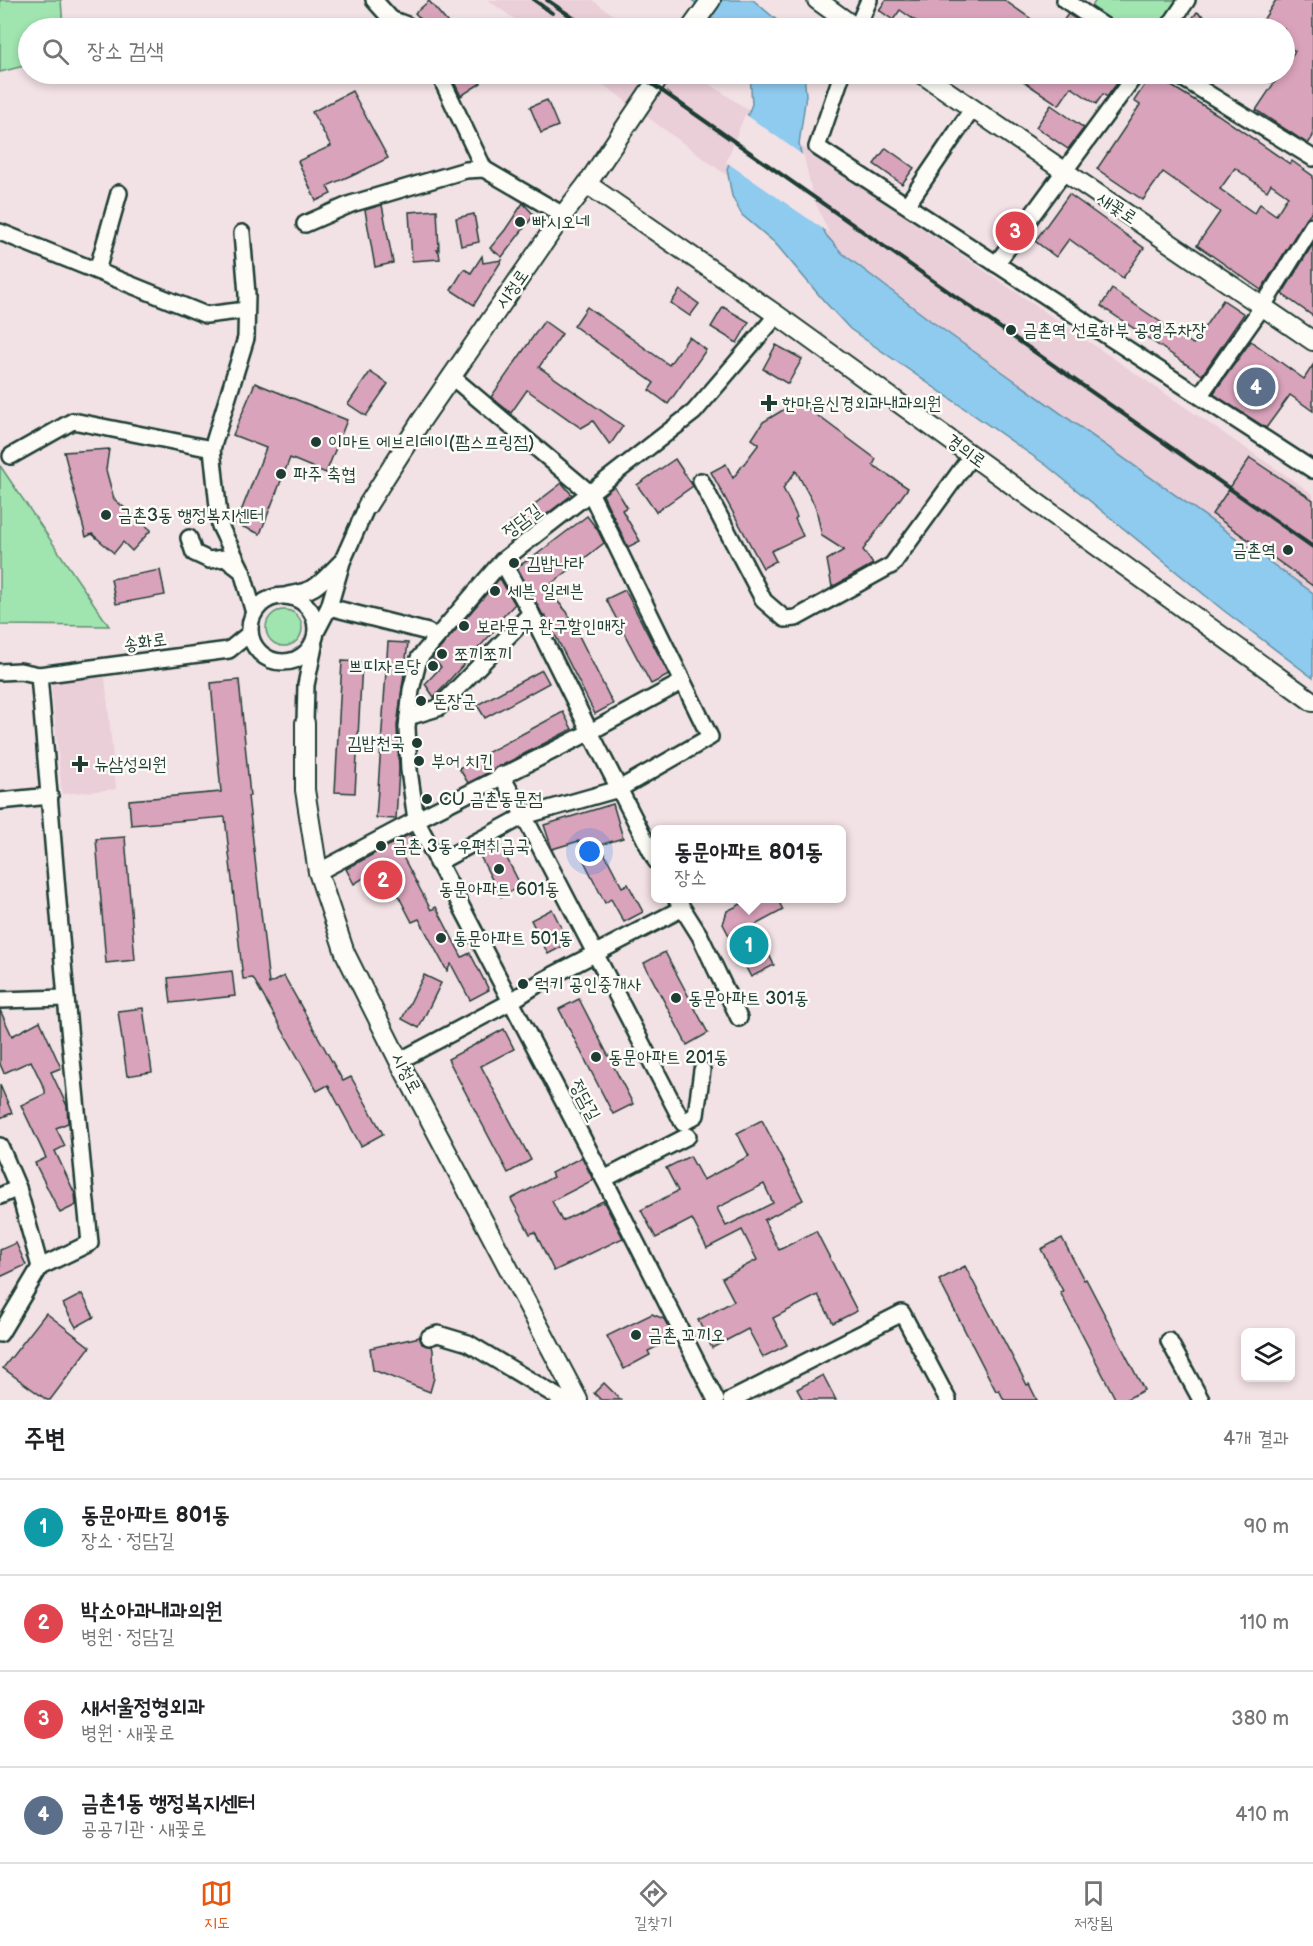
<!DOCTYPE html>
<html lang="ko">
<meta charset="utf-8">
<style>
:root{--surface:#fff;--page:#f6f6f6;--text:#202124;--muted:#757577;--line:#e0e0e0;--accent:#ea580c}
body{margin:0;font-family:"Balsamiq Sans","Poor Story",sans-serif;background:var(--page);color:var(--text)}
.controls{position:absolute;right:18px;bottom:18px;display:grid;overflow:hidden;border-radius:9px;box-shadow:0 3px 9px #0003}
.controls button{width:54px;height:54px;display:grid;place-items:center;padding:0;border:0;border-bottom:2px solid var(--line);background:var(--surface);color:var(--text);font:30px sans-serif}
.you{position:absolute;left:590px;top:852px;width:21px;height:21px;margin:-15px;border:4px solid #fff;border-radius:50%;background:#1a73e8;box-shadow:0 0 0 9px #1a73e833}
.badge{display:grid;place-items:center;width:39px;height:39px;border-radius:50%;background:var(--accent);color:#fff;font-size:20px;font-weight:700}
.pin{position:absolute;translate:-50% -50%;border:3px solid #fff;box-shadow:0 2px 6px #0006}
.popup{position:absolute;left:651px;top:825px;width:195px;height:78px;box-sizing:border-box;display:grid;place-content:center;border-radius:9px;background:var(--surface);filter:drop-shadow(0 2px 4px #0005);font-size:20px;white-space:nowrap;color:var(--muted)}
.popup b{font-size:22px;color:var(--text)}
.popup::after{content:'';position:absolute;left:50%;top:100%;margin-left:-12px;border:12px solid transparent;border-top-color:var(--surface)}
.list{margin:0;padding:0;list-style:none}
h2{display:flex;justify-content:space-between;align-items:center;height:78px;margin:0;padding:0 24px;font-size:26px}
h2 small{font-size:20px;font-weight:400;color:var(--muted)}
.list li{display:grid;grid-template-columns:39px 1fr auto;gap:18px;align-items:center;box-sizing:border-box;height:96px;padding:0 24px;border-top:2px solid var(--line)}
.list b{display:block;font-size:22px;white-space:nowrap}
.list p{margin:0;font-size:20px;white-space:nowrap;color:var(--muted)}
.list em{font-size:20px;font-style:normal;color:var(--muted)}
.icon{flex:none;width:33px;height:33px;fill:none;stroke:currentColor;stroke-width:2;stroke-linecap:round;stroke-linejoin:round}
.map{position:relative;flex:none;width:1313px;height:1400px;overflow:hidden}
.search{position:absolute;background:var(--surface);box-shadow:0 3px 9px #0003;left:18px;right:18px;top:18px;height:66px;display:flex;align-items:center;gap:15px;box-sizing:border-box;padding:0 21px;border-radius:33px;color:var(--muted);font-size:22px}
.sheet{height:462px;background:var(--surface)}
nav{display:flex;justify-content:space-around;align-items:center;box-sizing:border-box;height:84px;border-top:2px solid var(--line);background:var(--surface);font-size:16px;color:var(--muted)}
nav a{display:grid;justify-items:center;gap:3px}
nav .on{color:var(--accent)}
.map>svg:first-child{display:block}
</style>
<div class="map">
<svg width="1313" height="1400" viewBox="0 0 1313 1400">
<rect width="100%" height="100%" fill="#f2e1e5"/>
<filter id="ink" filterUnits="userSpaceOnUse"><feTurbulence type="fractalNoise" baseFrequency=".0167" numOctaves="2"/><feDisplacementMap in="SourceGraphic" scale="12" xChannelSelector="R" yChannelSelector="G"/><feConvolveMatrix kernelMatrix="1 2 1 2 8 2 1 2 1" color-interpolation-filters="sRGB"/></filter>
<g filter="url(#ink)">
<!-- built -->
<g fill="#eaced8">
<polygon points="488,0 592,0 632,28 527,28"/>
<polygon points="589,74 695,74 1313,494 1313,599 921,318"/>
<polygon points="105,677 116,789 62,794 51,682"/>
</g>
<!-- green -->
<g fill="#a0e4b0" stroke="#609072" stroke-width="1.5">
<polygon points="0,0 61,0 63,28 28,28 28,65 0,72"/>
<polygon points="1096,0 1182,0 1163,28 1119,28 1090,9"/>
<polygon points="0,466 1,467 109,626 0,625"/>
<circle cx="284" cy="628" r="18"/>
</g>
<!-- water -->
<g fill="#8fcaef" stroke="#6292a4" stroke-width="1.5">
<polygon points="692,0 753,0 786,28 723,28"/>
<polygon points="750,74 804,74 806,95 799,144 810,198 826,235 842,253 931,321 1313,593 1313,678 1223,610 1046,465 850,329 824,301 775,243 742,215 732,196 727,169 752,104"/>
</g>
<!-- pier -->
<polygon fill="#f2e1e5" points="745,114 804,156 813,197 829,233 726,162"/>
<!-- building -->
<g fill="#d9a3bb" stroke="#1f3d34" stroke-width="1.5" fill-rule="evenodd">
<polygon points="886,0 1004,0 1044,28 926,28 900,10 893,20 879,10"/>
<polygon points="1276,0 1313,0 1313,136 1308,144 1256,110 1280,74 1284,74 1284,67 1295,51 1284,44 1284,28 1258,28"/>
<polygon points="429,1 447,22 440,28 429,28 415,13"/>
<polygon points="1197,12 1222,28 1185,28"/>
<polygon points="1068,14 1081,23 1077,28 1058,28"/>
<polygon points="450,74 475,74 481,83 461,96"/>
<polygon points="1012,74 1124,74 1107,97 1103,94 1096,104 1071,87 1059,105"/>
<path d="M 1152,74 L 1217,114 L 1290,164 L 1292,161 L 1313,176 L 1313,210 L 1305,220 L 1261,290 L 1197,245 L 1220,212 L 1163,172 L 1143,200 L 1097,169 L 1140,105 L 1134,101 ZM 1235,168 L 1267,191 L 1271,184 L 1288,196 L 1276,215 L 1260,204 L 1254,213 L 1220,189 Z"/>
<polygon points="352,91 388,158 354,175 354,174 327,186 331,194 316,201 298,161 331,146 312,112"/>
<polygon points="547,100 558,126 541,133 530,107"/>
<polygon points="1051,105 1084,128 1068,149 1036,127"/>
<polygon points="886,148 914,168 902,184 874,164"/>
<polygon points="1069,194 1144,248 1123,278 1069,239 1056,257 1035,241"/>
<polygon points="523,203 534,215 502,257 490,248 505,230"/>
<polygon points="382,205 393,263 375,267 365,210"/>
<polygon points="437,210 439,250 437,250 439,252 440,259 412,261 409,212"/>
<polygon points="474,214 479,242 461,246 456,218"/>
<polygon points="1313,244 1313,316 1282,294"/>
<polygon points="482,256 483,263 502,260 474,305 451,290 464,269 471,273"/>
<polygon points="1112,289 1193,344 1223,300 1244,314 1202,375 1101,306"/>
<polygon points="680,290 699,304 690,316 671,303"/>
<polygon points="587,307 669,365 689,337 706,350 668,404 649,390 654,383 574,326"/>
<polygon points="723,307 749,322 737,343 711,327"/>
<polygon points="544,321 562,334 539,367 623,426 610,445 593,421 581,428 527,390 511,413 491,397"/>
<polygon points="1251,341 1304,379 1313,365 1313,411 1290,395 1266,428 1213,394"/>
<polygon points="776,345 802,359 788,384 763,369"/>
<polygon points="370,372 388,384 366,416 348,404"/>
<polygon points="255,383 347,420 326,473 290,458 260,534 236,524 266,448 233,435"/>
<polygon points="798,401 876,459 873,465 908,488 863,550 873,564 832,587 827,560 844,550 822,536 816,508 796,471 783,488 797,517 795,519 803,536 771,551 776,561 763,568 711,472 726,464 733,478 759,444 752,439 763,422"/>
<polygon points="109,449 106,470 114,499 151,530 132,551 123,542 114,553 92,534 86,537 64,452"/>
<polygon points="1250,458 1313,500 1313,586 1212,514"/>
<polygon points="675,459 693,486 656,512 637,485"/>
<polygon points="562,483 572,495 519,535 510,523"/>
<polygon points="614,486 627,507 622,510 640,541 628,547 603,495"/>
<polygon points="587,516 597,529 604,543 546,588 567,612 613,704 595,714 545,615 544,617 517,567 536,555"/>
<polygon points="160,570 165,595 116,604 111,579"/>
<polygon points="499,579 501,580 515,604 491,629 494,631 434,697 425,684 441,667 432,658"/>
<polygon points="625,590 669,675 651,684 606,599"/>
<polygon points="388,642 408,643 397,726 399,769 396,819 376,818"/>
<polygon points="342,661 362,662 355,793 335,792"/>
<polygon points="542,670 549,683 485,718 477,705"/>
<polygon points="239,680 250,796 248,796 269,984 284,976 343,1081 351,1077 383,1134 361,1146 328,1085 317,1091 253,978 243,979 225,817 131,825 129,800 221,792 211,683"/>
<polygon points="563,712 572,729 468,783 459,768"/>
<polygon points="613,804 623,838 600,845 622,887 628,884 643,912 624,922 611,899 605,903 583,859 584,858 579,841 552,849 544,825"/>
<polygon points="410,834 418,845 402,855 431,910 436,907 462,957 470,953 489,990 470,1000 451,964 447,971 419,919 412,922 383,866 354,884 346,869"/>
<polygon points="125,837 135,960 106,963 96,839"/>
<polygon points="498,841 521,886 501,897 478,852"/>
<polygon points="753,898 777,898 783,910 755,925 774,965 751,977 723,924 727,911"/>
<polygon points="552,909 569,943 548,954 531,920"/>
<polygon points="665,952 708,1033 687,1045 644,963"/>
<polygon points="232,971 235,996 171,1003 168,978"/>
<polygon points="424,975 441,983 419,1028 402,1019"/>
<polygon points="579,999 633,1104 613,1114 559,1009"/>
<polygon points="143,1008 152,1072 127,1076 118,1011"/>
<polygon points="0,1010 12,1036 40,1021 61,1068 51,1072 67,1106 68,1123 56,1128 65,1146 55,1151 75,1194 76,1205 60,1213 35,1163 46,1158 21,1105 45,1094 45,1090 31,1061 4,1073 0,1064"/>
<polygon points="504,1029 514,1049 481,1066 531,1160 508,1173 448,1059"/>
<polygon points="0,1085 12,1113 0,1118"/>
<path d="M 762,1120 L 803,1200 L 764,1220 L 779,1250 L 816,1231 L 857,1311 L 833,1323 L 818,1295 L 773,1318 L 787,1345 L 763,1357 L 748,1329 L 712,1348 L 698,1320 L 734,1301 L 722,1278 L 757,1260 L 742,1230 L 707,1248 L 692,1219 L 656,1238 L 641,1210 L 678,1191 L 666,1168 L 690,1156 L 703,1180 L 749,1156 L 737,1133 ZM 764,1184 L 773,1203 L 726,1226 L 717,1208 Z"/>
<polygon points="582,1157 593,1180 552,1201 562,1221 603,1201 623,1238 554,1271 535,1232 530,1234 511,1199 553,1177 551,1173"/>
<polygon points="1062,1238 1084,1280 1086,1279 1144,1390 1125,1400 1116,1400 1060,1292 1063,1291 1041,1249"/>
<polygon points="16,1243 26,1265 0,1277 0,1250"/>
<polygon points="965,1266 1027,1385 1029,1384 1037,1400 1004,1400 999,1390 996,1391 939,1280"/>
<polygon points="82,1294 94,1317 76,1327 63,1304"/>
<polygon points="46,1313 90,1347 50,1400 47,1400 3,1368"/>
<polygon points="652,1314 664,1319 674,1338 648,1351 650,1355 624,1369 607,1336"/>
<polygon points="420,1337 422,1344 432,1346 433,1350 434,1378 430,1392 373,1370 370,1348"/>
<polygon points="823,1375 836,1400 803,1400 797,1389"/>
<polygon points="604,1383 621,1400 601,1400 594,1393"/>
</g>
<g fill="none" stroke-linecap="round" stroke-linejoin="round">
<!-- minor casing -->
<g stroke="#1f3d34" stroke-width="20">
<g id="minor">
<polyline points="374,0 391,19 407,25 410,28"/>
<polyline points="1065,0 1107,28"/>
<polyline points="857,28 869,0"/>
<polyline points="1168,28 1187,0"/>
<polyline points="439,74 484,169"/>
<polyline points="842,74 817,147 1313,470"/>
<polyline points="1176,74 1313,158"/>
<polyline points="907,205 973,108"/>
<polyline points="305,224 351,204 466,170 484,169 563,215"/>
<polyline points="0,232 206,315 246,310"/>
<polyline points="242,233 247,294 246,338 212,449 220,526 242,571"/>
<polyline points="996,264 1136,74"/>
<polyline points="97,271 119,193"/>
<polyline points="1200,395 1263,306 1313,225"/>
<polyline points="11,456 73,421 212,449"/>
<polyline points="701,481 764,601 785,619 796,618 892,565 972,455"/>
<polyline points="189,538 194,553 209,560 225,558 242,571 254,613"/>
<polyline points="502,561 531,613 590,732 416,820 409,770 407,727 411,690 419,658 502,561 694,412 777,315"/>
<path d="M 288,595 C 317,591 320,583 340,563"/>
<circle cx="283" cy="629" r="33"/>
<polyline points="329,607 428,632 434,639"/>
<polyline points="317,630 329,607 342,562 367,506"/>
<polyline points="0,672 20,671 39,675 66,998 90,1243 40,1267 0,1334"/>
<polyline points="39,675 229,650 250,633"/>
<polyline points="408,717 438,708 531,613"/>
<polyline points="305,723 306,685 314,646"/>
<polyline points="501,775 524,816 683,1123 696,1115 702,1070"/>
<polyline points="0,801 50,796"/>
<polyline points="656,861 590,732 682,682"/>
<polyline points="437,863 524,816 619,789 710,737 591,494 451,376"/>
<polyline points="318,872 416,820 604,1179 716,1400"/>
<polyline points="676,898 700,936 739,1018"/>
<polyline points="0,1000 66,998"/>
<polyline points="399,1061 510,1002 544,980 681,909"/>
<polyline points="0,1146 18,1188 40,1267"/>
<polyline points="604,1179 688,1136"/>
<polyline points="0,1196 18,1188"/>
<polyline points="429,1337 438,1334 468,1343 563,1400"/>
<polyline points="1169,1341 1201,1400"/>
<polyline points="731,1400 902,1313 948,1400"/>
</g>
</g>
<!-- tertiary casing -->
<g stroke="#1f3d34" stroke-width="22">
<g id="tertiary">
<polyline points="817,0 856,28"/>
<polyline points="691,28 711,0"/>
<polyline points="922,74 1313,341"/>
<polyline points="587,184 777,315 1313,702"/>
<polyline points="367,506 421,421 563,215 587,184 661,74"/>
<polyline points="305,723 305,790 318,872 345,953 399,1061 578,1400"/>
</g>
</g>
<!-- minor -->
<use href="#minor" stroke="#fdfcf7" stroke-width="15"/>
<!-- tertiary -->
<use href="#tertiary" stroke="#fdfcf7" stroke-width="18"/>
<!-- rail -->
<g stroke="#1f3d34" stroke-width="4">
<polyline points="534,0 552,13"/>
<polyline points="547,0 588,28"/>
<polyline points="638,74 1313,547"/>
</g>
</g>
</g>
<!-- markers -->
<g fill="#1f3d34" stroke="#fdfcf7" stroke-width="2">
<circle cx="520" cy="222" r="6"/>
<circle cx="1011" cy="330" r="6"/>
<path d="M766 394h6v6h6v6h-6v6h-6v-6h-6v-6h6z"/>
<circle cx="316" cy="442" r="6"/>
<circle cx="281" cy="474" r="6"/>
<circle cx="106" cy="515" r="6"/>
<circle cx="1288" cy="550" r="6"/>
<circle cx="514" cy="563" r="6"/>
<circle cx="495" cy="591" r="6"/>
<circle cx="464" cy="626" r="6"/>
<circle cx="442" cy="654" r="6"/>
<circle cx="433" cy="666" r="6"/>
<circle cx="421" cy="701" r="6"/>
<circle cx="417" cy="743" r="6"/>
<circle cx="419" cy="761" r="6"/>
<path d="M77 755h6v6h6v6h-6v6h-6v-6h-6v-6h6z"/>
<circle cx="427" cy="799" r="6"/>
<circle cx="381" cy="846" r="6"/>
<circle cx="499" cy="869" r="6"/>
<circle cx="441" cy="938" r="6"/>
<circle cx="523" cy="984" r="6"/>
<circle cx="676" cy="998" r="6"/>
<circle cx="596" cy="1057" r="6"/>
<circle cx="636" cy="1335" r="6"/>
</g>
<g text-anchor="middle" dominant-baseline="central" stroke-width="5" stroke-linejoin="round" paint-order="stroke">
<!-- street labels -->
<g font-size="18" fill="#1f3d34" stroke="#fdfcf7">
<text transform="translate(1117 208) rotate(34)">새꽃로</text>
<text transform="translate(512 289) rotate(-55)">시청로</text>
<text transform="translate(966 451) rotate(36)">경의로</text>
<text transform="translate(522 521) rotate(-37)">정담길</text>
<text transform="translate(145 642) rotate(-8)">송화로</text>
<text transform="translate(406 1073) rotate(62)">시청로</text>
<text transform="translate(585 1100) rotate(62)">정담길</text>
</g>
<!-- poi labels -->
<g font-size="18" fill="#1f3d34" stroke="#fdfcf7" text-anchor="start">
<text x="532" y="222">빠시오네</text>
<text x="1023" y="330">금촌역 선로하부 공영주차장</text>
<text x="782" y="403">한마음신경외과내과의원</text>
<text x="328" y="442">이마트 에브리데이(팜스프링점)</text>
<text x="293" y="474">파주 축협</text>
<text x="118" y="515">금촌3동 행정복지센터</text>
<text x="1276" y="550" text-anchor="end">금촌역</text>
<text x="526" y="563">김밥나라</text>
<text x="507" y="591">세븐 일레븐</text>
<text x="476" y="626">보라문구 완구할인매장</text>
<text x="454" y="654">쪼끼쪼끼</text>
<text x="421" y="666" text-anchor="end">쁘띠자르당</text>
<text x="433" y="701">돈장군</text>
<text x="405" y="743" text-anchor="end">김밥천국</text>
<text x="431" y="761">부어 치킨</text>
<text x="94" y="764">뉴삼성의원</text>
<text x="439" y="799">CU 금촌동문점</text>
<text x="393" y="846">금촌 3동 우편취급국</text>
<text x="499" y="889" text-anchor="middle">동문아파트 601동</text>
<text x="453" y="938">동문아파트 501동</text>
<text x="535" y="984">럭키 공인중개사</text>
<text x="688" y="998">동문아파트 301동</text>
<text x="608" y="1057">동문아파트 201동</text>
<text x="648" y="1335">금촌 꼬끼오</text>
</g>
</g>
</svg>
<div class="controls">
<button><svg class="icon" aria-label="layers" viewBox="0 0 24 24"><path d="M12 4l9 5-9 5-9-5zM3 14l9 5 9-5"/></svg></button>
</div>
<div class="you"></div>
<div class="pin badge" style="left:749px;top:945px;background:#0f9aa8">1</div>
<div class="popup"><b>동문아파트 801동</b>장소</div>
<div class="pin badge" style="left:383px;top:880px;background:#e0444e">2</div>
<div class="pin badge" style="left:1015px;top:231px;background:#e0444e">3</div>
<div class="pin badge" style="left:1256px;top:387px;background:#5c6f8a">4</div>
<div class="search"><svg class="icon" aria-label="search" viewBox="0 0 24 24"><circle cx="10" cy="10" r="6"/><path d="M15 15l6 6"/></svg>장소 검색</div>
</div>
<section class="sheet">
<h2>주변<small>4개 결과</small></h2>
<ul class="list">
<li><span class="badge" style="background:#0f9aa8">1</span><div><b>동문아파트 801동</b><p>장소 · 정담길</p></div><em>90 m</em></li>
<li><span class="badge" style="background:#e0444e">2</span><div><b>박소아과내과의원</b><p>병원 · 정담길</p></div><em>110 m</em></li>
<li><span class="badge" style="background:#e0444e">3</span><div><b>새서울정형외과</b><p>병원 · 새꽃로</p></div><em>380 m</em></li>
<li><span class="badge" style="background:#5c6f8a">4</span><div><b>금촌1동 행정복지센터</b><p>공공기관 · 새꽃로</p></div><em>410 m</em></li>
</ul>
</section>
<nav>
<a class="on"><svg class="icon" aria-label="map" viewBox="0 0 24 24"><path d="M3 6l6-2 6 2 6-2v14l-6 2-6-2-6 2zM9 4v14M15 6v14"/></svg>지도</a>
<a><svg class="icon" aria-label="directions" viewBox="0 0 24 24"><path d="M12 3l9 9-9 9-9-9zM9 14v-3h6M13 9l2 2-2 2"/></svg>길찾기</a>
<a><svg class="icon" aria-label="saved" viewBox="0 0 24 24"><path d="M7 4h10v16l-5-4-5 4z"/></svg>저장됨</a>
</nav>
